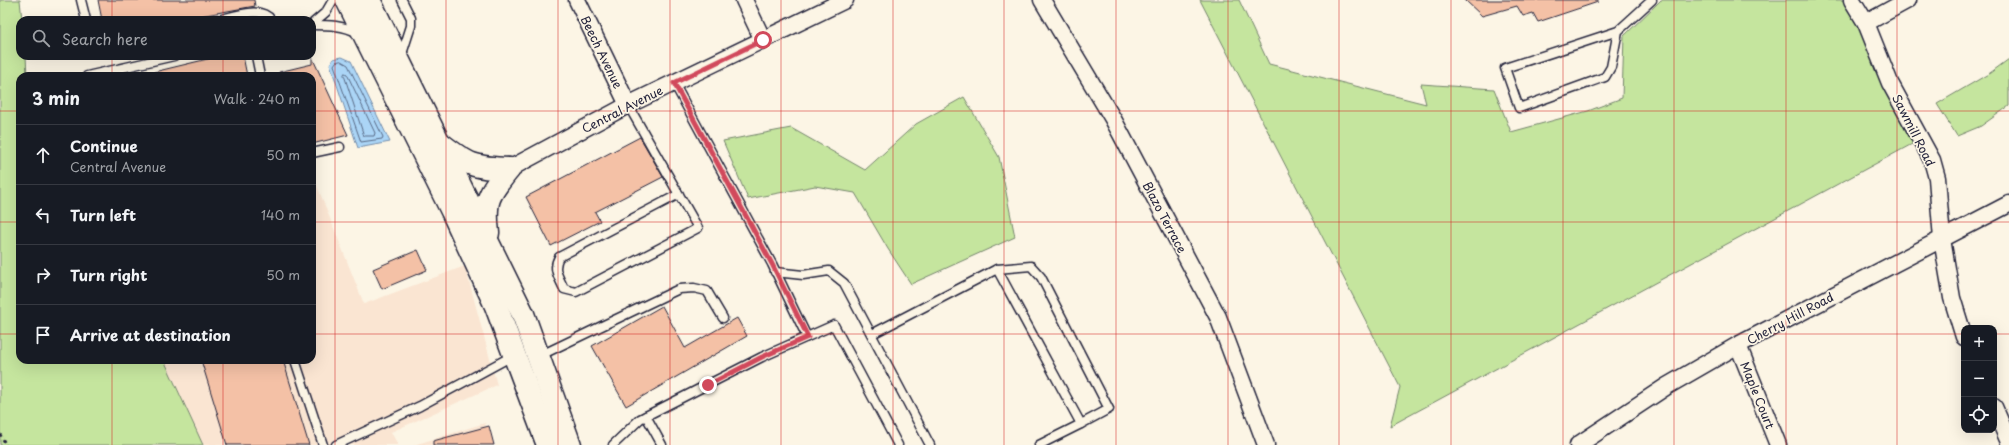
<!DOCTYPE html>
<meta charset="utf-8">
<style>
:root{--surface:#171b24;--page:#242831;--text:#f1f3f6;--muted:#9ea1a6;--line:#363941}
body{margin:0;font-family:"Playpen Sans",sans-serif;background:var(--page);color:var(--text)}
.controls{position:absolute;right:12px;bottom:12px;display:grid;overflow:hidden;border-radius:8px;box-shadow:0 4px 16px #0002}
.controls button{width:36px;height:36px;display:grid;place-items:center;padding:0;border:0;border-bottom:1px solid var(--line);background:var(--surface);color:var(--text);font:20px sans-serif}
.stop{position:absolute;width:12px;height:12px;margin:-9px;border:3px solid #d1495b;border-radius:50%;background:#fff}
.stop.end{background:#d1495b;border-color:#fff;box-shadow:0 1px 4px #0008}
.list{margin:0;padding:0;list-style:none}
h2{display:flex;justify-content:space-between;align-items:center;height:52px;margin:0;padding:0 16px;font-size:17px}
h2 small{font-size:13px;font-weight:400;color:var(--muted)}
.list li{display:grid;grid-template-columns:26px 1fr auto;gap:12px;align-items:center;box-sizing:border-box;height:60px;padding:0 16px;border-top:1px solid var(--line)}
.list b{display:block;font-size:15px;white-space:nowrap}
.list p{margin:0;font-size:13px;white-space:nowrap;color:var(--muted)}
.list em{font-size:13px;font-style:normal;color:var(--muted)}
.icon{flex:none;width:22px;height:22px;fill:none;stroke:currentColor;stroke-width:2;stroke-linecap:round;stroke-linejoin:round}
.map{position:relative;flex:none;width:2009px;height:445px;overflow:hidden}
.search{position:absolute;background:var(--surface);box-shadow:0 4px 16px #0002;left:16px;top:16px;width:300px;height:44px;display:flex;align-items:center;gap:10px;box-sizing:border-box;padding:0 14px;border-radius:12px;color:var(--muted);font-size:15px}
.panel{position:absolute;background:var(--surface);box-shadow:0 4px 16px #0002;left:16px;top:72px;width:300px;height:292px;border-radius:12px}
.map>svg:first-child{display:block}
</style>
<div class="map">
<svg width="2009" height="445" viewBox="0 0 2009 445">
<rect width="100%" height="100%" fill="#fcf5e5"/>
<filter id="ink" filterUnits="userSpaceOnUse"><feTurbulence type="fractalNoise" baseFrequency=".025" numOctaves="2"/><feDisplacementMap in="SourceGraphic" scale="8" xChannelSelector="R" yChannelSelector="G"/><feConvolveMatrix kernelMatrix="1 2 1 2 8 2 1 2 1" color-interpolation-filters="sRGB"/></filter>
<g filter="url(#ink)">
<!-- built -->
<g fill="#fae5d2">
<polygon points="312,173 364,304 465,266 497,385 391,432 398,445 203,445 164,360 312,360"/>
<polygon points="485,423 489,445 414,445"/>
</g>
<!-- green -->
<g fill="#c5e59e" stroke="#74846c">
<polygon points="0,0 20,0 22,20 20,20 20,56 26,56 27,76 20,76 20,360 164,360 203,445 0,445"/>
<polygon points="1200,0 1239,0 1269,64 1426,104 1421,84 1494,89 1511,132 1588,111 1622,98 1624,36 1661,0 1846,0 1925,137 1390,426 1400,387"/>
<polygon points="2009,59 2009,106 1981,126 1957,136 1937,104 1990,73"/>
<polygon points="964,97 999,157 1015,237 911,284 888,249 855,193 815,186 748,199 723,141 791,128 865,170 916,124"/>
</g>
<!-- water -->
<polygon fill="#abd5f6" stroke="#748dab" points="342,57 351,61 390,142 358,148 330,64 333,59"/>
<g fill="none" stroke-linecap="round" stroke-linejoin="round">
<!-- shore -->
<g stroke="#596a86" stroke-width="1">
<polygon points="341,61 348,65 383,137 382,139 361,142 334,65 336,62"/>
<polygon points="345,73 347,74 375,133 374,136 364,136 344,75"/>
</g>
</g>
<!-- building -->
<g fill="#f4c1a6" stroke="#22223b">
<polygon points="98,0 254,0 255,6 178,20 102,20"/>
<polygon points="1465,0 1598,0 1598,2 1538,22 1533,13 1523,16 1517,6 1482,16"/>
<polygon points="220,56 243,56 247,76 154,76 154,72"/>
<polygon points="312,57 348,135 312,144 312,76 280,76 279,72 312,64"/>
<polygon points="640,137 663,177 595,212 600,221 551,246 526,197"/>
<polygon points="418,250 427,270 382,289 373,269"/>
<polygon points="662,306 685,348 737,318 747,336 626,406 592,346"/>
<polygon points="201,360 283,360 309,445 227,445"/>
<polygon points="489,426 494,445 433,445 433,441"/>
</g>
<g fill="none" stroke-linecap="round" stroke-linejoin="round">
<!-- lane casing -->
<g stroke="#22223b" stroke-width="11">
<g id="lane">
<polyline points="81,0 86,20"/>
<path d="M 218,20 C 232,17 261,5 271,20"/>
<polyline points="312,24 326,12 333,0"/>
<path d="M 312,25 C 328,25 344,25 358,33"/>
<polyline points="1618,31 1611,67 1605,77 1519,108 1505,68 1618,31 1652,0"/>
<polyline points="256,56 260,76"/>
<polyline points="401,57 411,26 411,18 402,0"/>
<polyline points="87,76 174,56"/>
<polyline points="674,83 772,264 807,337"/>
<path d="M 628,105 L 698,228 L 576,292 L 564,289 C 559,277 552,269 559,257 L 679,194"/>
<polyline points="312,153 340,147"/>
<polyline points="997,269 1031,266 1041,277 1109,409 1081,424"/>
<polyline points="775,272 803,275 829,271 844,283 930,445"/>
<polyline points="872,334 997,269 1081,424 1039,445"/>
<polyline points="539,356 679,289 694,288 707,291 723,318"/>
<polyline points="295,360 323,445"/>
<polyline points="646,416 662,445"/>
<polyline points="336,445 420,406 514,355"/>
<polyline points="613,445 640,419 762,357 834,325 898,445"/>
</g>
</g>
<!-- street casing -->
<g stroke="#22223b" stroke-width="19">
<g id="street">
<polyline points="577,0 628,105"/>
<polyline points="744,0 763,40"/>
<polyline points="1042,0 1113,119 1218,317 1266,445"/>
<polyline points="1852,0 1866,23 1890,83 1932,160 1937,178 1942,239 1952,298 1964,337"/>
<polyline points="1866,23 1908,0"/>
<polyline points="509,169 628,105 845,0"/>
<polyline points="1738,345 1778,445"/>
<polyline points="1994,407 2009,442"/>
<polyline points="1578,445 1667,386 1738,345 2009,204"/>
</g>
</g>
<!-- highway casing -->
<g stroke="#22223b" stroke-width="25">
<g id="highway">
<polyline points="347,0 452,211 496,306 548,445"/>
<polyline points="369,0 523,314 570,445"/>
<path d="M 441,144 C 468,165 474,168 509,169"/>
<path d="M 488,233 C 484,200 488,195 509,169"/>
</g>
</g>
<!-- path -->
<polyline stroke="#22223b" stroke-width="2.5" stroke-dasharray="3 3" stroke-linecap="butt" points="0,434 6,445"/>
<!-- lane -->
<use href="#lane" stroke="#fcf5e5" stroke-width="8"/>
<!-- street -->
<use href="#street" stroke="#fcf5e5" stroke-width="16"/>
<!-- highway -->
<use href="#highway" stroke="#fcf5e5" stroke-width="22"/>
</g>
</g>
<g fill="none" stroke-linecap="round" stroke-linejoin="round" filter="url(#ink)">
<!-- route -->
<polyline stroke="#d1495b" stroke-width="5" points="708,385 762,357 808,337 772,264 674,83 763,40"/>
</g>
<!-- grid -->
<path fill="none" stroke="#d62828" stroke-width="1" stroke-opacity="0.55" d="M 112,0 L 112,20M 223,0 L 223,20M 335,0 L 335,445M 446,0 L 446,445M 558,0 L 558,445M 670,0 L 670,445M 781,0 L 781,445M 893,0 L 893,445M 1004,0 L 1004,445M 1116,0 L 1116,445M 1228,0 L 1228,445M 1339,0 L 1339,445M 1451,0 L 1451,445M 1563,0 L 1563,445M 1674,0 L 1674,445M 1786,0 L 1786,445M 1897,0 L 1897,445M 112,56 L 112,76M 223,56 L 223,76M 0,111 L 20,111M 312,111 L 2009,111M 0,222 L 20,222M 312,222 L 2009,222M 0,334 L 20,334M 312,334 L 1964,334M 1994,334 L 2009,334M 112,360 L 112,445M 223,360 L 223,445"/>
<g text-anchor="middle" dominant-baseline="central" stroke-width="3.5" stroke-linejoin="round" paint-order="stroke">
<!-- street labels -->
<g font-size="12" fill="#22223b" stroke="#fcf5e5">
<text transform="translate(602 52) rotate(64)">Beech Avenue</text>
<text transform="translate(622 109) rotate(-27)">Central Avenue</text>
<text transform="translate(1914 130) rotate(63)">Sawmill Road</text>
<text transform="translate(1165 217) rotate(62)">Blazo Terrace</text>
<text transform="translate(1790 318) rotate(-28)">Cherry Hill Road</text>
<text transform="translate(1758 395) rotate(68)">Maple Court</text>
</g>
</g>
</svg>
<div class="controls">
<button>+</button>
<button>−</button>
<button><svg class="icon" aria-label="locate" viewBox="0 0 24 24"><circle cx="12" cy="12" r="6"/><path d="M12 2v4M12 18v4M2 12h4M18 12h4"/></svg></button>
</div>
<div class="stop" style="left:763px;top:40px"></div>
<div class="stop end" style="left:708px;top:385px"></div>
<div class="search"><svg class="icon" aria-label="search" viewBox="0 0 24 24"><circle cx="10" cy="10" r="6"/><path d="M15 15l6 6"/></svg>Search here</div>
<section class="panel">
<h2>3 min<small>Walk · 240 m</small></h2>
<ul class="list">
<li><svg class="icon" aria-label="ahead" viewBox="0 0 24 24"><path d="M12 20V5M6 11l6-6 6 6"/></svg><div><b>Continue</b><p>Central Avenue</p></div><em>50 m</em></li>
<li><svg class="icon" aria-label="left" viewBox="0 0 24 24"><path d="M17 20v-9H6M10 6l-5 5 5 5"/></svg><div><b>Turn left</b></div><em>140 m</em></li>
<li><svg class="icon" aria-label="right" viewBox="0 0 24 24"><path d="M7 20v-9h11M14 6l5 5-5 5"/></svg><div><b>Turn right</b></div><em>50 m</em></li>
<li><svg class="icon" aria-label="arrive" viewBox="0 0 24 24"><path d="M6 21V4h12l-3 4 3 4H6"/></svg><div><b>Arrive at destination</b></div></li>
</ul>
</section>
</div>
